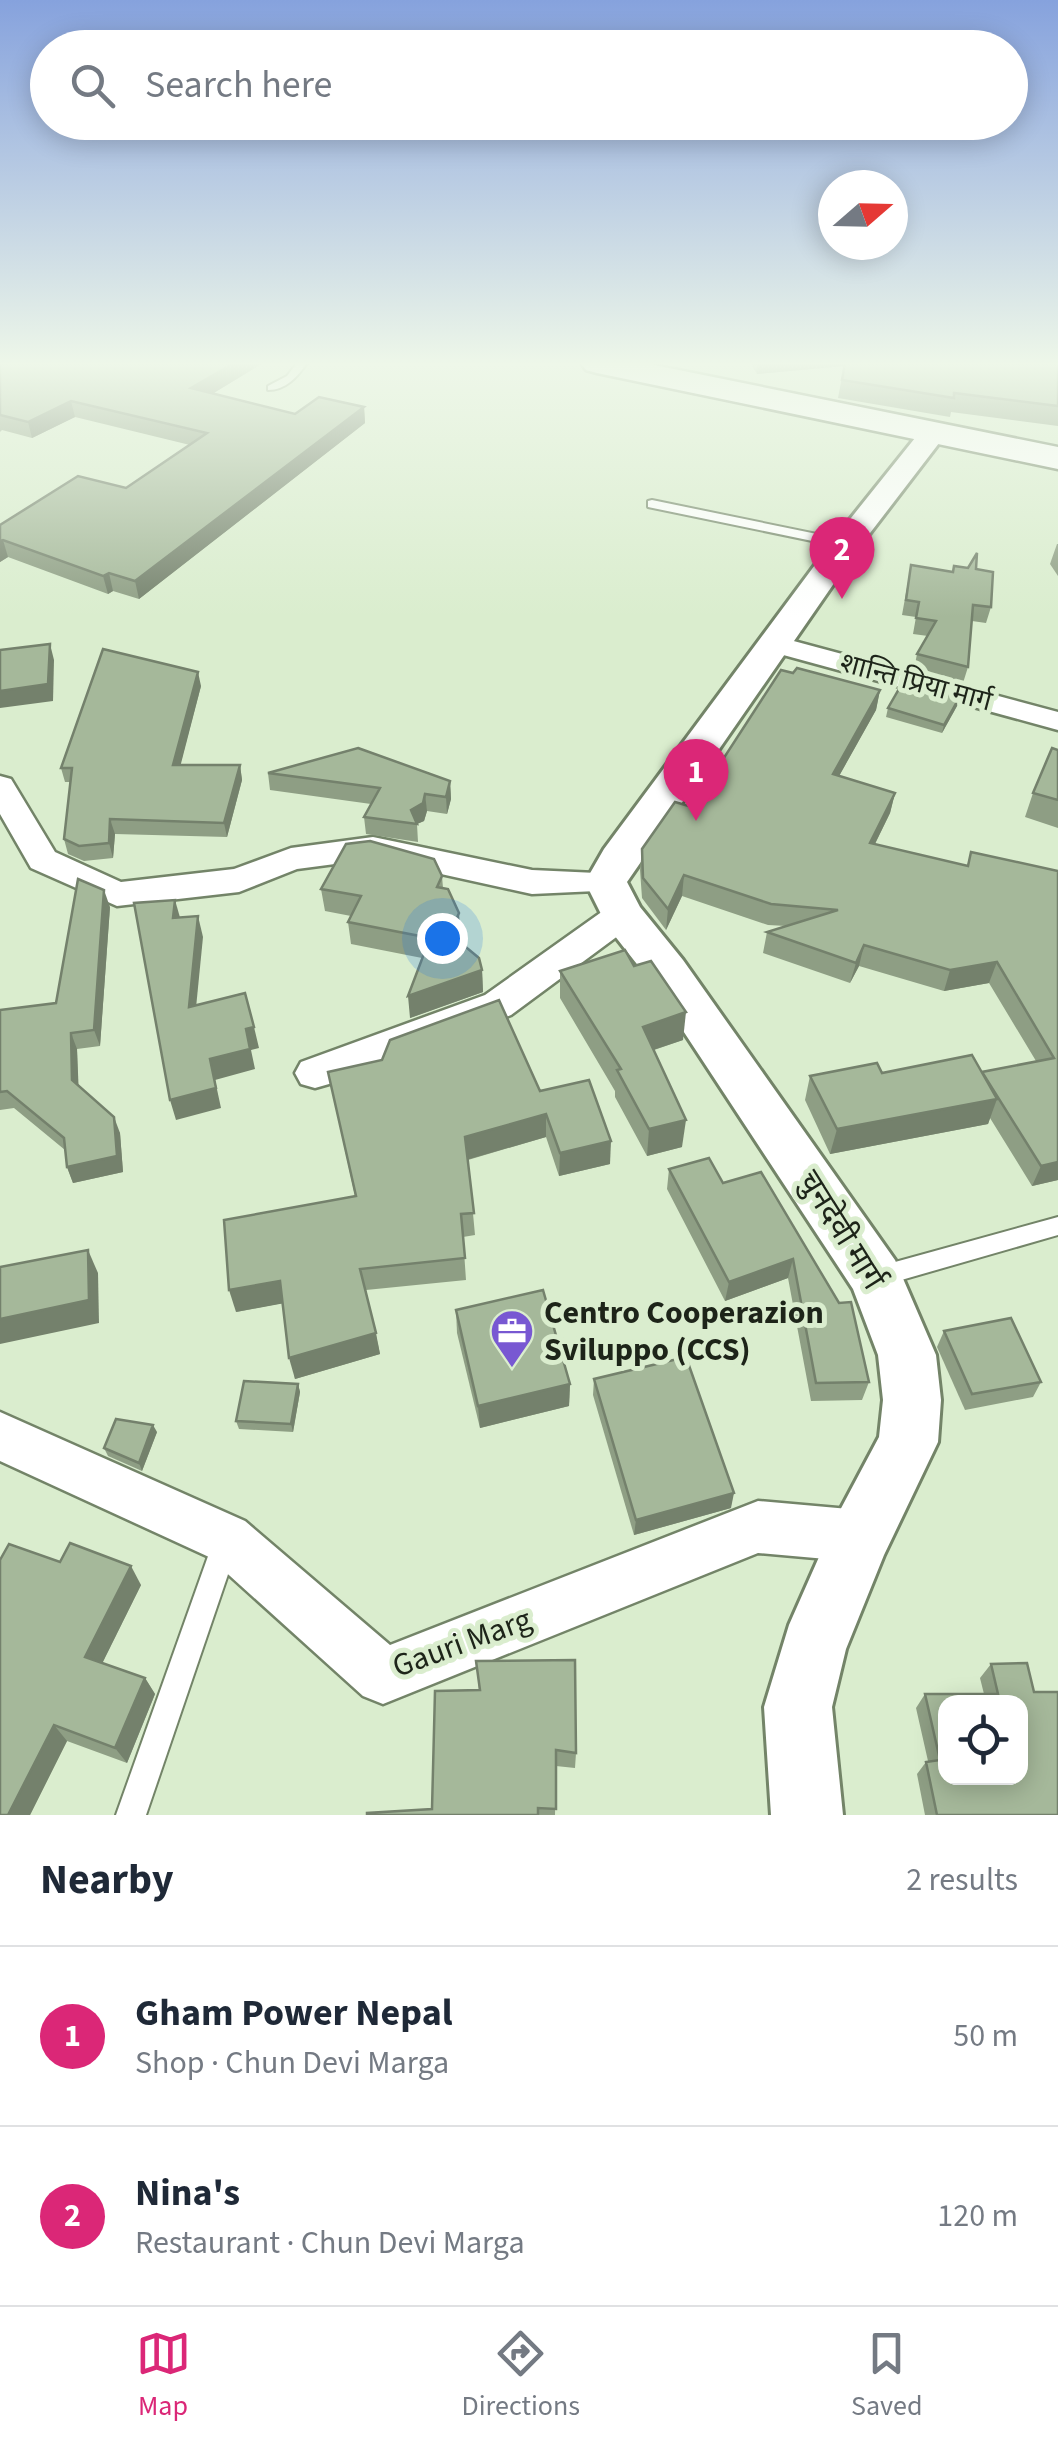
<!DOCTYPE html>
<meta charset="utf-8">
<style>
:root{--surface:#fff;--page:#f6f6f7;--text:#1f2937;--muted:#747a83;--line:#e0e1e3;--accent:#db2777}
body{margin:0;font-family:"Source Sans 3","Noto Sans Devanagari",sans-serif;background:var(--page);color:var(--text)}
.controls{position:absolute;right:30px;bottom:30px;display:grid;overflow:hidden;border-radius:20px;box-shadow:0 5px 25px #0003}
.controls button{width:90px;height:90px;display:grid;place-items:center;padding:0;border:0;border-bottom:2px solid var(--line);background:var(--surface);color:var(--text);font:50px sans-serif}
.compass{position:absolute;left:818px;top:170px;width:90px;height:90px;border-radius:50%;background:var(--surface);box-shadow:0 5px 25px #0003;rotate:70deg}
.you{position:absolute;left:442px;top:938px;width:35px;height:35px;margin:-25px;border:8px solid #fff;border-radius:50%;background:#1a73e8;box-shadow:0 0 0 15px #1a73e833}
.badge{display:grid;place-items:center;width:65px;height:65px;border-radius:50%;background:var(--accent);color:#fff;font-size:32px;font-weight:700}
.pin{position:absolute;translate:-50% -82px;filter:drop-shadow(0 2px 5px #0008)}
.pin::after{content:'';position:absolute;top:52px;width:35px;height:30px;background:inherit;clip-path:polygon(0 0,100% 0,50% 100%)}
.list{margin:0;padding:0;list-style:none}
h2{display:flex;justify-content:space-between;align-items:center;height:130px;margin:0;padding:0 40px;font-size:42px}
h2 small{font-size:32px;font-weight:400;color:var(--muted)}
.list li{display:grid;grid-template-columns:65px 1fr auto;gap:30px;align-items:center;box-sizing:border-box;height:180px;padding:0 40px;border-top:2px solid var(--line)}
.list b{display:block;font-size:38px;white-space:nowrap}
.list p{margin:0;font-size:32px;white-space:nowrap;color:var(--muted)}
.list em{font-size:32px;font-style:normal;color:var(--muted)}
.icon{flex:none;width:55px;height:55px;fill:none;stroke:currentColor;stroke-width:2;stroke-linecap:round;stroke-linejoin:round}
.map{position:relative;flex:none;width:1058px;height:1815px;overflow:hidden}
.search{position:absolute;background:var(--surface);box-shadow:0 5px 25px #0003;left:30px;right:30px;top:30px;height:110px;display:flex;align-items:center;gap:25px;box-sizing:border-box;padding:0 35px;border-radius:55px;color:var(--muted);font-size:38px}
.sheet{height:490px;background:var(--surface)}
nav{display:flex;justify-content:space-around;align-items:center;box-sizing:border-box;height:140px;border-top:2px solid var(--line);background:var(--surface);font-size:28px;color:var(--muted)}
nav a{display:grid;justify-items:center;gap:5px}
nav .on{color:var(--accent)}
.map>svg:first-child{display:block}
</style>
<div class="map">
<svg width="1058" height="1815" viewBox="0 0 1058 1815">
<rect width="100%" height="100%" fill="#daedce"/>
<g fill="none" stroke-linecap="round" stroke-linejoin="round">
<!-- service casing -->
<g stroke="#738468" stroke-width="4">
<g id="service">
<path d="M 297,363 L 307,363 C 297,377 286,390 268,390 L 268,386 L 287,376 Z"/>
<polygon points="652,500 846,540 852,544 846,548 648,507 648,501"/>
<polygon points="1058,1217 1058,1235 877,1287 869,1284 866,1277 869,1270 877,1267"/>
<polygon points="225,1532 234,1536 238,1545 146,1815 116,1815 212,1545 216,1536"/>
</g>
</g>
<!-- minor casing -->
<g stroke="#738468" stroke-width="5">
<g id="minor">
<polygon points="775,636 1058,712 1058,730 765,650 761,644"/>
<polygon points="0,776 11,779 55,852 121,882 234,869 291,848 373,837 532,870 618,874 623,882 618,890 532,894 373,859 297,869 239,892 117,906 31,868 0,814"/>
<polygon points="622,903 634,906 640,915 634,924 511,1015 329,1084 315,1088 301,1084 295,1073 301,1062 485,995 610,906"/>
<polygon points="0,1412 245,1521 390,1645 758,1501 860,1510 878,1518 886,1536 878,1554 860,1562 758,1553 383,1704 363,1696 209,1557 0,1461"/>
</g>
</g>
<!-- tertiary casing -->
<g stroke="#738468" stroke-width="6">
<polygon id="tertiary" points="933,426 946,434 857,550 627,882 640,907 683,960 895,1260 936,1355 941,1400 938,1442 884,1555 846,1649 832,1707 843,1815 771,1815 764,1707 789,1625 838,1514 879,1437 883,1400 878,1355 853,1289 651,982 607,926 585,882 604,849 835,538 923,428"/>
</g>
<!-- primary casing -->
<g stroke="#738468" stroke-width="5">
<polygon id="primary" points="581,363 644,363 1058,447 1058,469 597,373 586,370"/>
</g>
<!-- service -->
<use href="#service" fill="#fff" fill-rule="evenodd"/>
<!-- minor -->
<use href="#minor" fill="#fff" fill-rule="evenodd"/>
<!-- tertiary -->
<use href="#tertiary" fill="#fff" fill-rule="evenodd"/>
<!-- primary -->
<use href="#primary" fill="#fff" fill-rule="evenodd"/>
</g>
<!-- wall -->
<g fill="#8e9e84">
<polygon points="0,363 263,363 212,394 295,414 364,407 365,423 139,599 113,591 108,594 8,557 0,562 0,525 126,488 190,445 75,417 32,438 2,430 0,432"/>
<polygon points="750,363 1058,363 1058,426 951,412 950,417 838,398 844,366 757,374"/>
<polygon points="1057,544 1058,544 1058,576 1050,564"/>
<polygon points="911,565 953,572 976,569 991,607 986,623 972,621 968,667 963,683 914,669 917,654 928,636 913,634 916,617 902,615"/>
<polygon points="201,686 180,765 240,765 242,780 227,837 115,834 113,858 84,861 68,854 64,839 70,782 65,782 61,768"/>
<polygon points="880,690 876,710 839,776 895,793 890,813 875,844 967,866 971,852 1058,871 1058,1180 1032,1186 990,1118 988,1124 830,1154 805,1100 810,1076 882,1073 982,1072 1036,1061 989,983 944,991 859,966 850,983 763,953 767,932 786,926 768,925 682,896 666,930 642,898 640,870 642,849 692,807"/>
<polygon points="959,698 957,706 942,733 886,717 888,708"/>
<polygon points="1058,750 1058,828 1025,817 1033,793"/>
<polygon points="268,773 450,781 451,799 447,814 427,811 424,821 417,824 418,842 366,834 364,817 371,804 270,790"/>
<polygon points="442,876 443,888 459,913 460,935 458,940 482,970 483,992 410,1018 422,958 351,944 348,922 351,916 325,911 321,889"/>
<polygon points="110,907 100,1046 77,1049 78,1086 120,1133 123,1172 73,1183 67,1167 65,1150 14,1108 0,1110 0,1010 56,1003"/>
<polygon points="560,971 683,1040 654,1050 682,1147 647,1156 615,1097 615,1091 560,998"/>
<polygon points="328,1072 540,1091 610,1164 559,1176 546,1137 468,1160 475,1235 463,1237 466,1280 366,1290 380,1354 295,1379 283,1303 236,1312 355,1196"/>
<polygon points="669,1169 723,1183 761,1172 869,1382 862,1400 811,1401 788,1278 725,1301 667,1189"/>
<polygon points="456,1310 570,1384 569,1406 480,1428 457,1333"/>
<polygon points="944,1331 1041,1382 1033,1397 965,1410 937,1347"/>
<polygon points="594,1379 731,1508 634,1535 593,1395"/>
<polygon points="298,1384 300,1392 293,1432 239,1429 236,1421"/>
<polygon points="157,1432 142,1471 108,1456 104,1448"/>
<polygon points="60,1562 141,1585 102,1663 145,1678 155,1694 127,1763 67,1741 30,1815"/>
<polygon points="476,1661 576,1753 575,1768 556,1766 555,1815 367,1815 432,1809 479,1690"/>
<polygon points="991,1664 1058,1815 925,1815 917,1774 926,1762 928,1761 916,1708 925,1694 984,1694 980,1678"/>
</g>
<!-- shaded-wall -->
<g fill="#74816c">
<polygon points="234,363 263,363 194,405 191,388"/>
<polygon points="758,363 845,363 845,366 757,374"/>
<polygon points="71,401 75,417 32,438 28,422"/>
<polygon points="364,407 365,423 139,599 135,581"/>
<polygon points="3,540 8,557 0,562 0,541"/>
<polygon points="109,573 113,591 108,594 103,576"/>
<polygon points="50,644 54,660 53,701 0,708 0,691"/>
<polygon points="198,672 201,686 177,779 173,765"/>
<polygon points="880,690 876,710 829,794 833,774"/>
<polygon points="959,698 957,706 942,733 944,725"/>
<polygon points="240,765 242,780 227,837 224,823"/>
<polygon points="450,781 451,799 447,814 446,797"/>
<polygon points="895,793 890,813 865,864 870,843"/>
<polygon points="425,794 427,811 424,821 417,824 411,810"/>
<polygon points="110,819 115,834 113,858 109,843"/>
<polygon points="684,875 682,896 666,930 668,909"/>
<polygon points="104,890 110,907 100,1046 94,1030"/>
<polygon points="175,900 181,921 173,918"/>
<polygon points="459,913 460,935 451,956 450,934"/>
<polygon points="198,916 203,937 194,1028 189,1007"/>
<polygon points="864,945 859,966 850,983 856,963"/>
<polygon points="997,962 989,983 944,991 950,970"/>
<polygon points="482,970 483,992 410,1018 408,996"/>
<polygon points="686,1012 683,1040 641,1054 643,1027"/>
<polygon points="254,1027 259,1048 251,1050 255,1069 215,1080 221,1108 176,1120 170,1100 210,1059 246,1029"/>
<polygon points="71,1033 77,1049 79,1097 72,1080"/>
<polygon points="997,1099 988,1124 830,1154 837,1129"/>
<polygon points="546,1114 546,1137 466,1160 465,1137"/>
<polygon points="114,1117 120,1133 123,1172 73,1183 67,1167"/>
<polygon points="686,1120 682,1147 647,1156 649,1129"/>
<polygon points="611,1141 610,1164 559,1176 560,1153"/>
<polygon points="1058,1162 1058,1180 1032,1186 1041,1166"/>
<polygon points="88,1250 98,1273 99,1323 0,1344 0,1319"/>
<polygon points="793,1259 788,1278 725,1301 729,1282"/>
<polygon points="280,1281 285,1303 236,1312 229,1290"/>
<polygon points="376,1333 380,1354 295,1379 289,1358"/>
<polygon points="298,1384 300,1392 293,1432 291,1424"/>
<polygon points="570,1384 569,1406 480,1428 478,1406"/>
<polygon points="153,1425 157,1432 142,1471 139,1463"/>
<polygon points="734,1493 731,1508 634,1535 636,1520"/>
<polygon points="131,1566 141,1585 97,1674 85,1657"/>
<polygon points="145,1678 155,1694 127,1763 115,1748"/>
<polygon points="54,1725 67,1741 30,1815 8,1815"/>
</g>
<!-- building -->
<g fill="#a5b89a" stroke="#74816c" stroke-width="2.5" fill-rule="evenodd">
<polygon points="0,363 234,363 191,388 295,414 319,397 364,407 135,581 109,573 103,576 3,540 0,541 0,525 78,476 126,488 207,433 71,401 28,422 0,415"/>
<polygon points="845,363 1058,363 1058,406 954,393 954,398 842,380"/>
<polygon points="977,553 976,569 993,572 991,607 973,605 968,667 917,654 936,621 916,618 919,602 906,600 911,565 953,572 954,566 968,568"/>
<polygon points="50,644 48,684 0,691 0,650"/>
<polygon points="103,649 198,672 173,765 240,765 224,823 110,819 109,843 79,846 64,839 72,768 61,768"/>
<polygon points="797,668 880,690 833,774 895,793 870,843 968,866 971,852 1058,871 1058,1162 1041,1166 982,1072 1054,1058 997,962 950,970 864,945 856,963 767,932 838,910 771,904 684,875 668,909 643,878 642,849 675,802 692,807 781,670 793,673"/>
<polygon points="903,682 959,698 944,725 888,708"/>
<polygon points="358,748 450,781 446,797 425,794 423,803 411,810 417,824 364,817 380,788 268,773"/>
<polygon points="1052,748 1058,750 1058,800 1033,793"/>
<polygon points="370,841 434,859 442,876 437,887 448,889 459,913 450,934 479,958 482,970 408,996 430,938 348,922 361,896 321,889 346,844"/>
<polygon points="78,879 104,890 94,1030 71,1033 72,1080 114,1117 117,1156 67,1167 64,1138 7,1091 0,1092 0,1010 56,1003"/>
<polygon points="175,900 173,918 198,916 189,1007 245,993 254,1027 246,1029 250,1049 210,1059 216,1088 170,1100 134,903"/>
<polygon points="625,950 634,966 651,961 686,1012 643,1027 686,1120 649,1129 617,1070 621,1069 560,971"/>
<polygon points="499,1000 540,1091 589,1080 611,1141 560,1153 546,1114 465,1137 474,1213 461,1214 465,1258 360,1269 376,1333 289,1358 280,1281 229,1290 224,1220 356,1196 328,1072 382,1060 390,1040"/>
<polygon points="972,1055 997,1099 837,1129 810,1076 877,1063 882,1073"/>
<polygon points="709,1158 723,1183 761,1172 839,1303 851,1302 869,1382 816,1383 793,1259 729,1282 669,1169"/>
<polygon points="88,1250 89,1300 0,1319 0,1267"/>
<polygon points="543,1290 570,1384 478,1406 456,1310"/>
<polygon points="1011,1318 1041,1382 972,1394 944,1331"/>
<polygon points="686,1357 734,1493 636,1520 594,1379"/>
<polygon points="244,1381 298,1384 291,1424 236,1421"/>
<polygon points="116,1419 153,1425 139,1463 104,1448"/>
<polygon points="70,1543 131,1566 85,1657 145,1678 115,1748 54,1725 8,1815 0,1815 0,1560 9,1544 60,1562"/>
<polygon points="575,1660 576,1753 556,1750 556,1809 538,1808 538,1815 367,1815 367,1813 432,1809 435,1691 480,1690 476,1661"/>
<path d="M 1027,1663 L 1034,1692 L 1058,1692 L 1058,1815 L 937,1815 L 926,1762 L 940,1760 L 925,1694 L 998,1694 L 991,1664 ZM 946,1702 L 1020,1702 L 1020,1778 L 946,1778 Z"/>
</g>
<!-- sky -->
<linearGradient id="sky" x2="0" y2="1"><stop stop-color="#86a2dd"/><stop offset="0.59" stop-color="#eef7e9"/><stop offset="1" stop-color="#eef7e9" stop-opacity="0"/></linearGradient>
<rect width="1058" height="617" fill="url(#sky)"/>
<!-- icons -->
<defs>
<g id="office-pin" transform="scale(2.25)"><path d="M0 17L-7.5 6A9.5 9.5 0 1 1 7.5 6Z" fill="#7858d2" stroke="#daedce"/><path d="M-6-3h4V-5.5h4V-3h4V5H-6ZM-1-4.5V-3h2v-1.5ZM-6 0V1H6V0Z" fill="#fff"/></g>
</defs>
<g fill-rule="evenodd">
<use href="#office-pin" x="512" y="1331"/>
</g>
<g text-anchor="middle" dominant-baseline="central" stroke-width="10" stroke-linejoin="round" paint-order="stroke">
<!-- street labels -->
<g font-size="28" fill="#1d2419" stroke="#daedce">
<text transform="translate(916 682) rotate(15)">शान्ति प्रिया मार्ग</text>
</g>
<!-- near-street labels -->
<g font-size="32" fill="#1d2419" stroke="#daedce">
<text transform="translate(841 1230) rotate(58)">चुनदेवी मार्ग</text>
<text transform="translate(462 1643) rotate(-20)">Gauri Marg</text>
</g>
<!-- near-poi labels -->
<g font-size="32" font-weight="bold" fill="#1d2419" stroke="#daedce" text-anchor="start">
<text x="544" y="1313">Centro Cooperazion<tspan x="544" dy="37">Sviluppo (CCS)</tspan></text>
</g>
</g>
</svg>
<div class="controls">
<button><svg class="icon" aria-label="locate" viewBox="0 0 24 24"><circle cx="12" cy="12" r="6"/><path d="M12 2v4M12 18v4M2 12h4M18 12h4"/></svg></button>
</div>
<svg class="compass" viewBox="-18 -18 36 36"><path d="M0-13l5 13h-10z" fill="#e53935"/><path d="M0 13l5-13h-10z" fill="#747a83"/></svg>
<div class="you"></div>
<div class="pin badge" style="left:696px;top:821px">1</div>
<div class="pin badge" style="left:842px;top:599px">2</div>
<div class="search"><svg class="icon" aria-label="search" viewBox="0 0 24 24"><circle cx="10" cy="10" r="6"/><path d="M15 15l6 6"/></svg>Search here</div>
</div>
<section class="sheet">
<h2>Nearby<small>2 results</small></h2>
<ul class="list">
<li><span class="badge">1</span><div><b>Gham Power Nepal</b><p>Shop · Chun Devi Marga</p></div><em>50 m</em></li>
<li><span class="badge">2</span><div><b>Nina's</b><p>Restaurant · Chun Devi Marga</p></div><em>120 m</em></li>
</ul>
</section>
<nav>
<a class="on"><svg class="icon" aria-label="map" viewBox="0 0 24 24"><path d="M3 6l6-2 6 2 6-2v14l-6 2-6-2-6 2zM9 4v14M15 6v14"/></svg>Map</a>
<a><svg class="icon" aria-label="directions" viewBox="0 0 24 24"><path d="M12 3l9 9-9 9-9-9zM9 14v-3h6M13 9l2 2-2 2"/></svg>Directions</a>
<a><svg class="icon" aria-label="saved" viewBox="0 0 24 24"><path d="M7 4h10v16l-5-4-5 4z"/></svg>Saved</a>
</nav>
